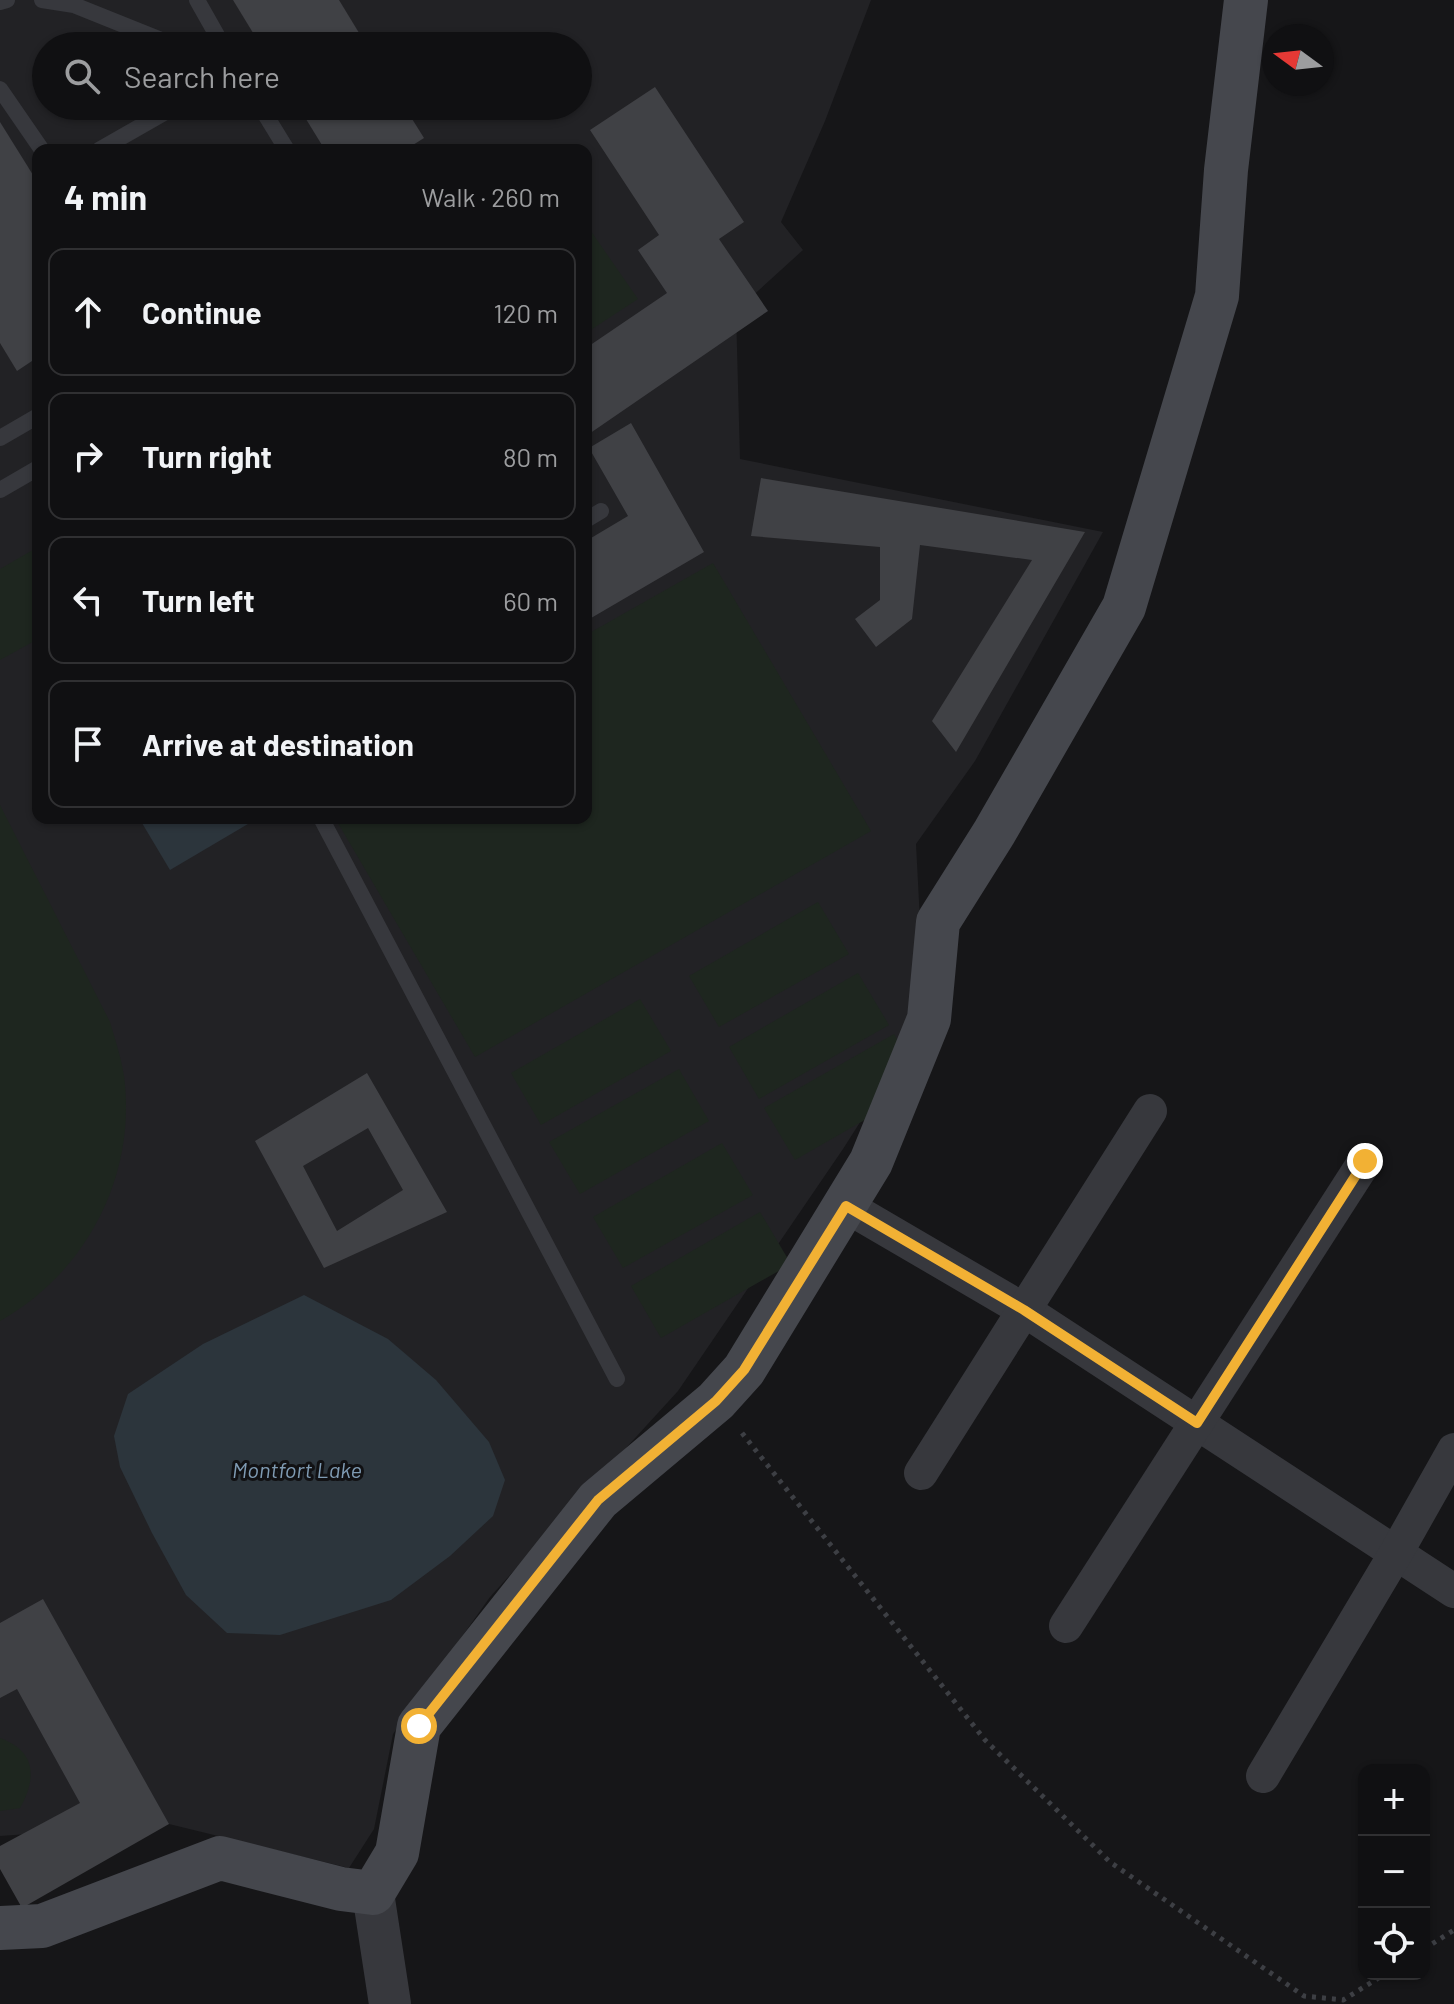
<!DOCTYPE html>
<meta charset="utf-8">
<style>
:root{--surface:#101012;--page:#1e1e20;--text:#f1f3f6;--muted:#9c9d9f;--line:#303032}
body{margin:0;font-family:Barlow,sans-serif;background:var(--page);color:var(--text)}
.controls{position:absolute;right:24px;bottom:24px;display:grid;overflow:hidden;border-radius:16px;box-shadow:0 2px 6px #0004}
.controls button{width:72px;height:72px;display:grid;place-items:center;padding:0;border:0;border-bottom:2px solid var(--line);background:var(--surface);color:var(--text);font:40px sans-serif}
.compass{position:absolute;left:1262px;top:24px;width:72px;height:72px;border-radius:50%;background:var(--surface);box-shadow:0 2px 6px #0004;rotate:285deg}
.stop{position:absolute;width:24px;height:24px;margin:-18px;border:6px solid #f2b134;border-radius:50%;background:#fff}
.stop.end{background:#f2b134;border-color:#fff;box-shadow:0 2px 8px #0008}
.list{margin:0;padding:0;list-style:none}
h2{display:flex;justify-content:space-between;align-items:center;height:104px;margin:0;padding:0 32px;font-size:34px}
h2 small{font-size:26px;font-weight:400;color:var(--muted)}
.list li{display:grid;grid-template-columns:52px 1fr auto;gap:24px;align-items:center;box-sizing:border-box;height:128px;margin:0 16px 16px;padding:0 16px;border:2px solid var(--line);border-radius:16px}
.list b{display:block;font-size:30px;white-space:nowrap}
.list em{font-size:26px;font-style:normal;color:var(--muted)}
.icon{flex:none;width:44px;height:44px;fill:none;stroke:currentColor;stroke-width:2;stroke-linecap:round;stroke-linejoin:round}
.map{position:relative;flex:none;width:1454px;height:2004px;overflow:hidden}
.search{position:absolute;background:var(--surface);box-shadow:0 2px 6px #0004;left:32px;top:32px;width:560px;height:88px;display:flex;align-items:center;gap:20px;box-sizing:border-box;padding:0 28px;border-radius:44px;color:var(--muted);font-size:30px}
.panel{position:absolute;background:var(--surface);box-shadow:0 2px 6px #0004;left:32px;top:144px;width:560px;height:680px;border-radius:16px}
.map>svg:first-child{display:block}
</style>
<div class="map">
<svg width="1454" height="2004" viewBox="0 0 1454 2004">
<rect width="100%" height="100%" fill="#161618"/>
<!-- built -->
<path fill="#222225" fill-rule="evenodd" d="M 0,0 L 871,0 L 825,121 L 781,222 L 803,250 L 736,311 L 740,459 L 1103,532 L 975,761 L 916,844 L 921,940 L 918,1031 L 843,1149 L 678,1391 L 490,1597 L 393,1734 L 374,1829 L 349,1868 L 169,1824 L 0,1836 ZM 46,46 L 578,46 L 578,106 L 46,106 ZM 38,150 L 586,150 L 586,818 L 38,818 Z"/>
<!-- green -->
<g fill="#1e261f">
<polygon points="586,224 638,299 586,333"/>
<polygon points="38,547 38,639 0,660 0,569"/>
<polygon points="713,563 871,831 475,1057 335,818 586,818 586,635"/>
<path d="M 0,805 L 110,1022 C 115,1039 121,1057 124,1076 C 137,1175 87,1272 0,1321 Z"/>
<polygon points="818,902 849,954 719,1027 689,976"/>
<polygon points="858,973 889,1025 759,1099 729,1047"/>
<polygon points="640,999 671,1051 541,1125 511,1073"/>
<polygon points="894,1034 924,1086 795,1160 764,1108"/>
<polygon points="679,1069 709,1121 580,1194 549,1142"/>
<polygon points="722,1143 753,1195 623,1268 593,1217"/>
<polygon points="760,1212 791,1264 661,1338 631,1286"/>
<path d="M 0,1738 C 36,1751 37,1778 20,1808 L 0,1811 Z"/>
</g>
<!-- water -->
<g fill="#2c353c">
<polygon points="139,818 258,818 170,870"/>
<polygon points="304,1295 388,1339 436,1380 489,1442 505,1480 493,1516 450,1556 391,1600 280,1635 227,1633 186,1595 152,1533 120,1467 114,1436 128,1394 203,1344"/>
</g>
<!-- building -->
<g fill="#404145" fill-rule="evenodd">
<polygon points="233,0 339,0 367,46 261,46"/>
<polygon points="655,87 744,222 719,239 768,311 586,436 586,348 667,293 638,250 659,235 590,130"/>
<polygon points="298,106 404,106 424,138 405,150 325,150"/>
<polygon points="0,122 38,183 38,357 17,371 0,343"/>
<polygon points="631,423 704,552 586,621 586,541 628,516 589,448"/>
<polygon points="761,478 1085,532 956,752 932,721 1032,560 920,545 912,619 876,647 855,619 880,600 880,547 751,536"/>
<path d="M 367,1073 L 447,1212 L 324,1268 L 255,1141 ZM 368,1128 L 403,1190 L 337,1231 L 303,1166 Z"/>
<polygon points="43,1599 169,1824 22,1908 0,1869 0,1846 80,1803 17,1689 0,1698 0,1623"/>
</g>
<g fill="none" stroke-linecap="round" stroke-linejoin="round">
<!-- path -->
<g stroke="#3d3f44" stroke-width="5" stroke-dasharray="4 6" stroke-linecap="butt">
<polyline points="742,1433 985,1740 1110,1862 1304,1996 1343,2000 1385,1974"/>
<polyline points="1424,1949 1454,1930"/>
</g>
<!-- service -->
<g stroke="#37383d" stroke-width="16">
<polyline points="42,0 74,5 176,46"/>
<polyline points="197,0 223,46"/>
<polyline points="0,2 7,0"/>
<polyline points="0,89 42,150"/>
<polyline points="260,106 287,150"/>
<polyline points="99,150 176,106"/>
<polyline points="0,438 38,416"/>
<polyline points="0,490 38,468"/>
<polyline points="586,520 601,511"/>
<polyline points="321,818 617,1379"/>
</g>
<!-- minor -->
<g stroke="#37383d" stroke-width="34">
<polyline points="846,1206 1024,1310 1454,1591"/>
<polyline points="921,1473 1150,1111"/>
<polyline points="1066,1626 1365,1161"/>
<polyline points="1263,1776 1396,1553 1454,1450"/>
</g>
<!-- tertiary -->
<polyline stroke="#37383d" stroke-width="42" points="373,1893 390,2004"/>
<!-- secondary -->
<polyline stroke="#45474d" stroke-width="44" points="0,1928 42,1926 220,1858 341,1889 373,1893 397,1853 419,1726 598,1500 716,1401 744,1370 871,1162 929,1019 938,922 994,833 1124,607 1217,296 1226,170 1246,0"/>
</g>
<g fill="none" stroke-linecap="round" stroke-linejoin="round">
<!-- route -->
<polyline stroke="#f2b134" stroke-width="10" points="419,1726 598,1500 716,1401 744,1370 846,1206 1024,1310 1197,1423 1365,1161"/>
</g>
<g text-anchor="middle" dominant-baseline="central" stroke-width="6" stroke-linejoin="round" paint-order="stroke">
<!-- water labels -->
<g font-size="22" font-style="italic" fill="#7f9bb3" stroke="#111113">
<text x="297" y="1469">Montfort Lake</text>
</g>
</g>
</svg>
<div class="controls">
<button>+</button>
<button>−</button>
<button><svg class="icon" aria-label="locate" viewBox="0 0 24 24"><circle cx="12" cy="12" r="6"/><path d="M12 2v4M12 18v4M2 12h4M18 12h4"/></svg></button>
</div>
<svg class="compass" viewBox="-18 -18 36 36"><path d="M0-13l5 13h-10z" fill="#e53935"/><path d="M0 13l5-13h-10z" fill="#9c9d9f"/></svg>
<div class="stop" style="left:419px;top:1726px"></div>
<div class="stop end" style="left:1365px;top:1161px"></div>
<div class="search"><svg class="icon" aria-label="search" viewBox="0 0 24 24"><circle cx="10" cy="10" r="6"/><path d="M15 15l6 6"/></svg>Search here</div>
<section class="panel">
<h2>4 min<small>Walk · 260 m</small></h2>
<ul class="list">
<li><svg class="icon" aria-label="ahead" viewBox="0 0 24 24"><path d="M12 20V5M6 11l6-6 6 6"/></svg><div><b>Continue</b></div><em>120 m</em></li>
<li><svg class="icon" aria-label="right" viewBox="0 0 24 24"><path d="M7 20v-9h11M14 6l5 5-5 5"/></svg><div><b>Turn right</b></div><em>80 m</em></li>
<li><svg class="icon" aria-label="left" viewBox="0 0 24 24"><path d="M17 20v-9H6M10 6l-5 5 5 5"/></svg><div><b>Turn left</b></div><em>60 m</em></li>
<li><svg class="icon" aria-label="arrive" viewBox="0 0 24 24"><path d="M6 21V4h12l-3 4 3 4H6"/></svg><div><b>Arrive at destination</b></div></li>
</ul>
</section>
</div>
